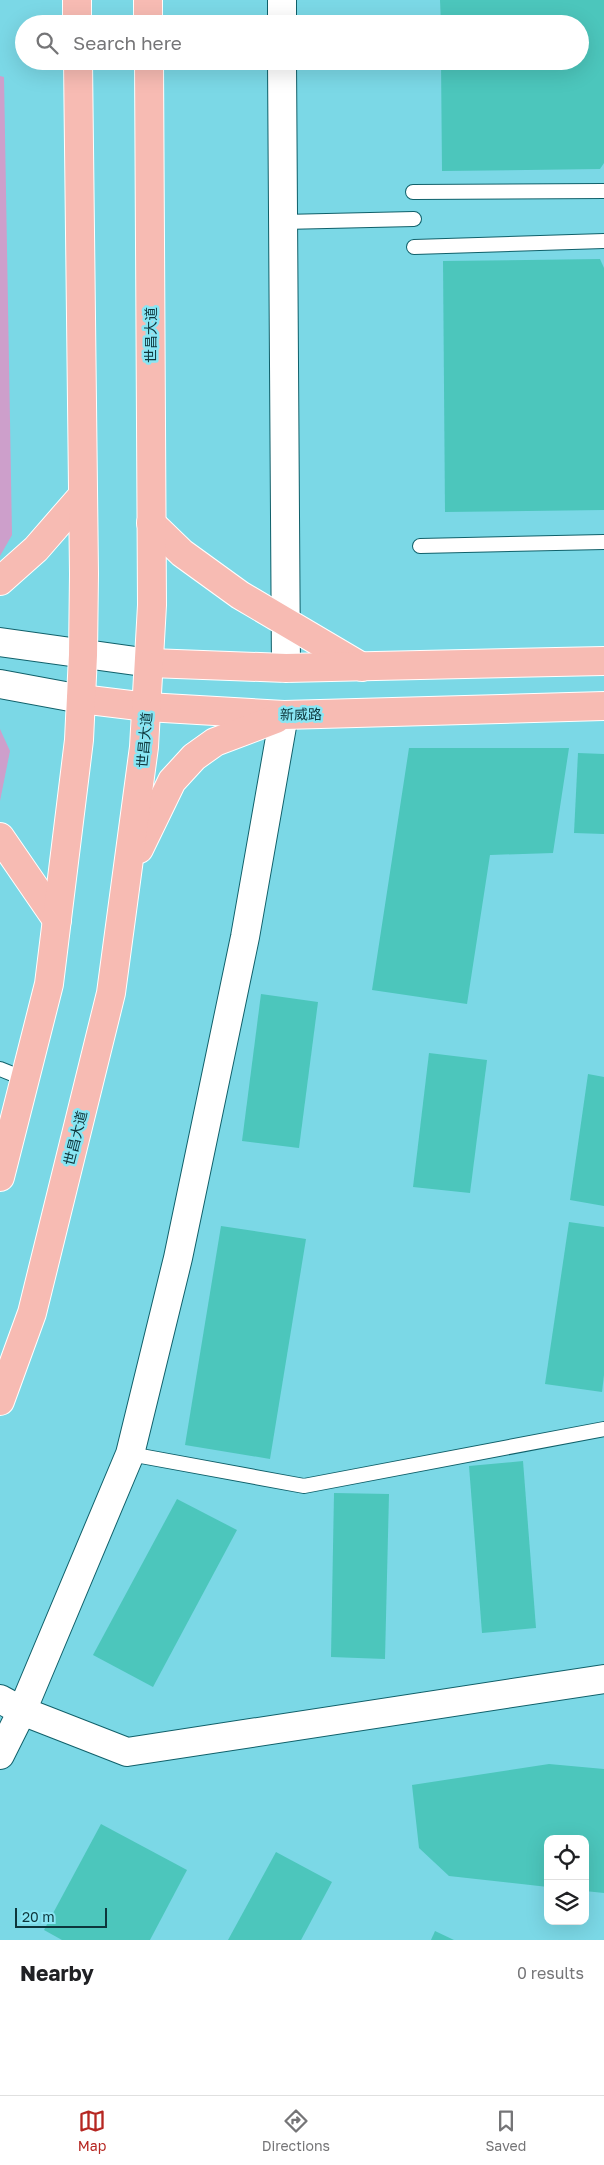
<!DOCTYPE html>
<meta charset="utf-8">
<style>
:root{--surface:#fff;--page:#f2f2f2;--text:#202124;--muted:#757577;--line:#e0e0e0;--accent:#b62722}
body{margin:0;font-family:"Golos Text","Noto Sans SC",sans-serif;background:var(--page);color:var(--text)}
.controls{position:absolute;right:15px;bottom:15px;display:grid;overflow:hidden;border-radius:10px;box-shadow:0 5px 20px #0002}
.controls button{width:45px;height:45px;display:grid;place-items:center;padding:0;border:0;border-bottom:1px solid var(--line);background:var(--surface);color:var(--text);font:25px sans-serif}
.scale{position:absolute;left:15px;bottom:12px;width:92px;box-sizing:border-box;padding-left:5px;border:2px solid #0d363c;border-top:0;font-size:14px;line-height:18px;white-space:nowrap;color:#0d363c;-webkit-text-stroke:4px #89e6f4;paint-order:stroke}
.list{margin:0;padding:0;list-style:none}
h2{display:flex;justify-content:space-between;align-items:center;height:65px;margin:0;padding:0 20px;font-size:21px}
h2 small{font-size:16px;font-weight:400;color:var(--muted)}
.icon{flex:none;width:28px;height:28px;fill:none;stroke:currentColor;stroke-width:2;stroke-linecap:round;stroke-linejoin:round}
.map{position:relative;flex:none;width:604px;height:1940px;overflow:hidden}
.search{position:absolute;background:var(--surface);box-shadow:0 5px 20px #0002;left:15px;right:15px;top:15px;height:55px;display:flex;align-items:center;gap:12px;box-sizing:border-box;padding:0 18px;border-radius:28px;color:var(--muted);font-size:19px}
.sheet{height:155px;background:var(--surface)}
nav{display:flex;justify-content:space-around;align-items:center;box-sizing:border-box;height:70px;border-top:1px solid var(--line);background:var(--surface);font-size:14px;color:var(--muted)}
nav a{display:grid;justify-items:center;gap:2px}
nav .on{color:var(--accent)}
.map>svg:first-child{display:block}
</style>
<div class="map">
<svg width="604" height="1940" viewBox="0 0 604 1940">
<rect width="100%" height="100%" fill="#7bd8e6"/>
<!-- green -->
<g fill="#cd9fcb">
<polygon points="0,76 4,77 12,535 0,556"/>
<polygon points="0,729 10,751 0,801"/>
</g>
<!-- building -->
<g fill="#4cc6bc">
<polygon points="440,0 604,0 604,163 600,169 442,171 441,61 580,61 580,24 441,24"/>
<polygon points="600,259 604,268 604,510 445,512 443,261"/>
<polygon points="409,748 569,748 553,853 490,855 467,1004 372,990"/>
<polygon points="578,753 604,754 604,834 574,833"/>
<polygon points="261,994 318,1002 299,1148 242,1141"/>
<polygon points="429,1053 487,1060 470,1193 413,1187"/>
<polygon points="588,1074 604,1077 604,1206 570,1200"/>
<polygon points="569,1222 604,1227 604,1375 602,1392 545,1384"/>
<polygon points="221,1226 306,1239 270,1459 185,1445"/>
<polygon points="523,1461 536,1628 482,1633 469,1466"/>
<polygon points="334,1493 389,1494 385,1659 331,1657"/>
<polygon points="177,1499 237,1530 153,1687 93,1655"/>
<polygon points="549,1764 604,1769 604,1893 585,1891 585,1839 548,1839 548,1887 449,1876 419,1848 412,1785"/>
<polygon points="101,1824 187,1870 150,1940 62,1940 44,1930"/>
<polygon points="276,1852 332,1882 301,1940 228,1940"/>
<polygon points="435,1931 454,1940 431,1940"/>
</g>
<g fill="none" stroke-linecap="round" stroke-linejoin="round">
<!-- lane casing -->
<g stroke="#10606a" stroke-width="16">
<g id="lane">
<polyline points="413,192 604,191"/>
<polyline points="283,222 414,219"/>
<polyline points="414,247 604,241"/>
<polyline points="420,546 604,542"/>
<polyline points="0,1069 25,1079"/>
<polyline points="130,1454 304,1486 604,1429"/>
</g>
</g>
<!-- street casing -->
<g stroke="#10606a" stroke-width="30">
<g id="street">
<polyline points="282,0 282,24"/>
<polyline points="282,61 286,668"/>
<polyline points="0,1699 22,1711 127,1752 604,1679"/>
<polyline points="0,1755 22,1711 130,1454 178,1258 245,937 284,715"/>
</g>
</g>
<!-- secondary casing -->
<g stroke="#10606a" stroke-width="30">
<g id="secondary">
<polyline points="0,642 150,663"/>
<polyline points="0,684 81,699"/>
</g>
</g>
<!-- primary casing -->
<g stroke="#fff" stroke-width="30">
<g id="primary">
<polyline points="77,0 77,24"/>
<polyline points="148,0 148,24"/>
<polyline points="151,523 182,553 240,595 362,667"/>
<polyline points="0,581 36,549 83,495"/>
<polyline points="150,663 286,668 604,661"/>
<polyline points="81,699 147,707 284,715 604,706"/>
<polyline points="0,837 57,920"/>
<polyline points="139,849 172,781 194,757 215,742 276,719"/>
<polyline points="0,1177 49,984 79,740 83,655 84,574 78,61"/>
<polyline points="0,1401 32,1313 111,993 144,747 152,605 149,61"/>
</g>
</g>
<!-- lane -->
<use href="#lane" stroke="#fff" stroke-width="14"/>
<!-- street -->
<use href="#street" stroke="#fff" stroke-width="28"/>
<!-- secondary -->
<use href="#secondary" stroke="#fff" stroke-width="28"/>
<!-- primary -->
<use href="#primary" stroke="#f7bbb3" stroke-width="28"/>
</g>
<g text-anchor="middle" dominant-baseline="central" stroke-width="5" stroke-linejoin="round" paint-order="stroke">
<!-- street labels -->
<g font-size="14" fill="#0d363c" stroke="#89e6f4">
<text transform="translate(150 335) rotate(-90)">世昌大道</text>
<text transform="translate(301 714) rotate(-1)">新威路</text>
<text transform="translate(144 740) rotate(-85)">世昌大道</text>
<text transform="translate(75 1138) rotate(-76)">世昌大道</text>
</g>
</g>
</svg>
<div class="controls">
<button><svg class="icon" aria-label="locate" viewBox="0 0 24 24"><circle cx="12" cy="12" r="6"/><path d="M12 2v4M12 18v4M2 12h4M18 12h4"/></svg></button>
<button><svg class="icon" aria-label="layers" viewBox="0 0 24 24"><path d="M12 4l9 5-9 5-9-5zM3 14l9 5 9-5"/></svg></button>
</div>
<div class="scale">20 m</div>
<div class="search"><svg class="icon" aria-label="search" viewBox="0 0 24 24"><circle cx="10" cy="10" r="6"/><path d="M15 15l6 6"/></svg>Search here</div>
</div>
<section class="sheet">
<h2>Nearby<small>0 results</small></h2>
<ul class="list">
</ul>
</section>
<nav>
<a class="on"><svg class="icon" aria-label="map" viewBox="0 0 24 24"><path d="M3 6l6-2 6 2 6-2v14l-6 2-6-2-6 2zM9 4v14M15 6v14"/></svg>Map</a>
<a><svg class="icon" aria-label="directions" viewBox="0 0 24 24"><path d="M12 3l9 9-9 9-9-9zM9 14v-3h6M13 9l2 2-2 2"/></svg>Directions</a>
<a><svg class="icon" aria-label="saved" viewBox="0 0 24 24"><path d="M7 4h10v16l-5-4-5 4z"/></svg>Saved</a>
</nav>
